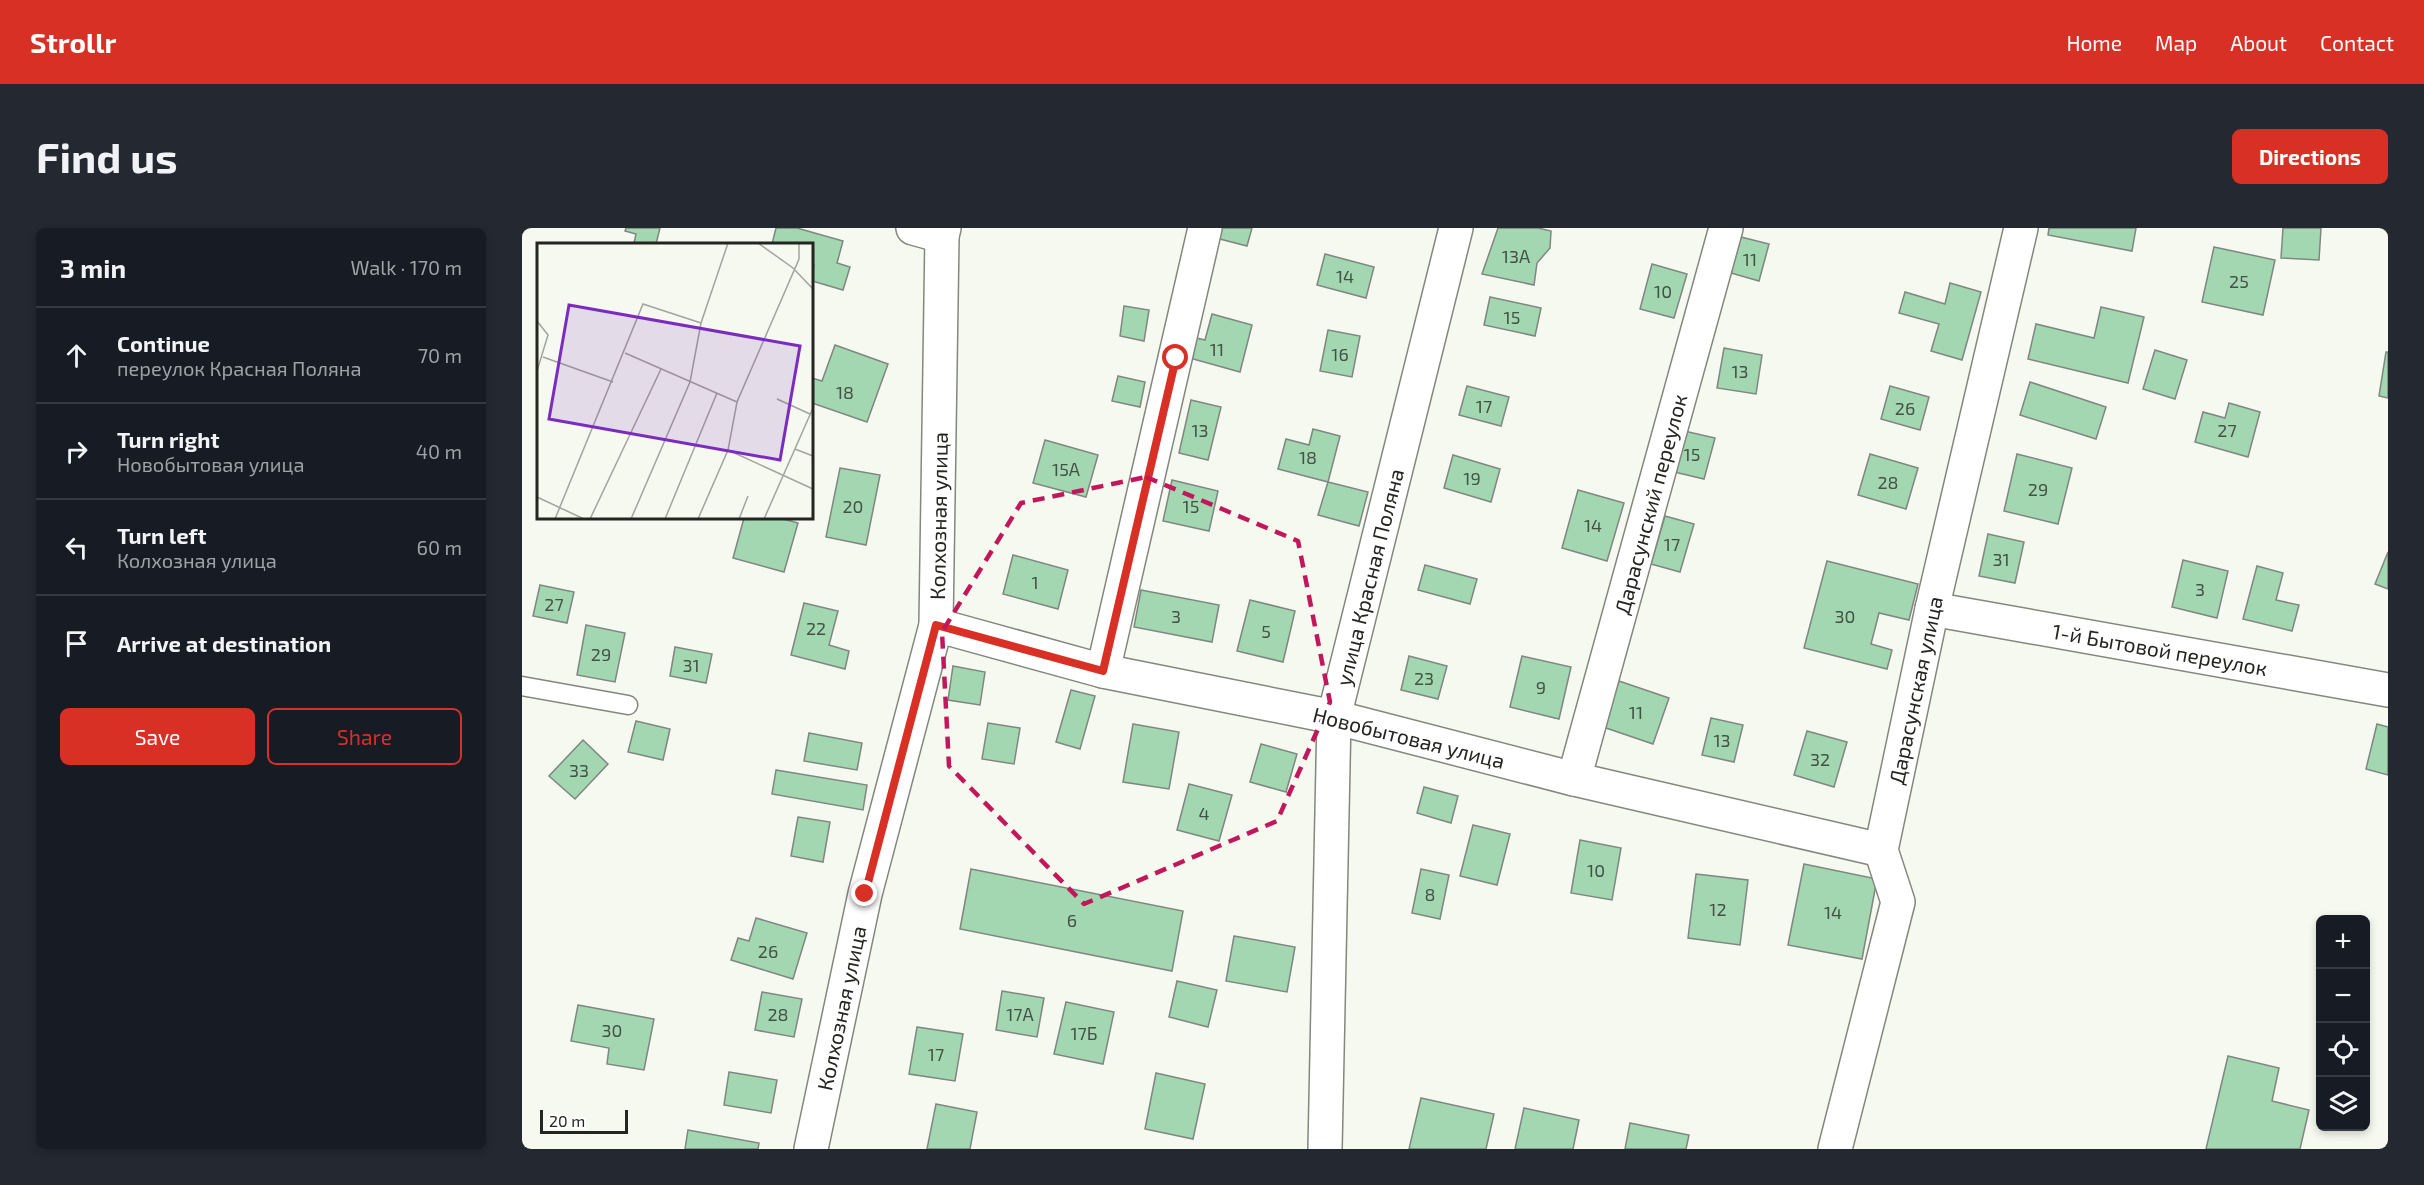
<!DOCTYPE html>
<meta charset="utf-8">
<style>
:root{--surface:#171b24;--page:#242831;--text:#f1f3f6;--muted:#9ea1a6;--line:#363941;--accent:#d93025}
body{margin:0;font-family:"Exo 2",sans-serif;background:var(--page);color:var(--text)}
.controls{position:absolute;right:18px;bottom:18px;display:grid;overflow:hidden;border-radius:9px;box-shadow:0 3px 9px #0003}
.controls button{width:54px;height:54px;display:grid;place-items:center;padding:0;border:0;border-bottom:2px solid var(--line);background:var(--surface);color:var(--text);font:30px sans-serif}
.scale{position:absolute;left:18px;bottom:15px;width:88px;box-sizing:border-box;padding-left:6px;border:3px solid #242521;border-top:0;font-size:16px;line-height:21px;white-space:nowrap;color:#242521;-webkit-text-stroke:4px #fff;paint-order:stroke}
.stop{position:absolute;width:18px;height:18px;margin:-14px;border:4px solid #d93025;border-radius:50%;background:#fff}
.stop.end{background:#d93025;border-color:#fff;box-shadow:0 2px 6px #0008}
.list{margin:0;padding:0;list-style:none}
h2{display:flex;justify-content:space-between;align-items:center;height:78px;margin:0;padding:0 24px;font-size:26px}
h2 small{font-size:20px;font-weight:400;color:var(--muted)}
.list li{display:grid;grid-template-columns:39px 1fr auto;gap:18px;align-items:center;box-sizing:border-box;height:96px;padding:0 24px;border-top:2px solid var(--line)}
.list b{display:block;font-size:22px;white-space:nowrap}
.list p{margin:0;font-size:20px;white-space:nowrap;color:var(--muted)}
.list em{font-size:20px;font-style:normal;color:var(--muted)}
.actions{display:flex;gap:12px;padding:18px 24px}
.actions a{flex:1;padding:14px 0;border:2px solid var(--accent);border-radius:9px;text-align:center;font-size:21px;color:var(--accent)}
.actions .main{background:var(--accent);color:#fff}
.icon{flex:none;width:33px;height:33px;fill:none;stroke:currentColor;stroke-width:2;stroke-linecap:round;stroke-linejoin:round}
.map{position:relative;flex:none;width:1866px;height:921px;overflow:hidden;border-radius:9px}
header{display:flex;align-items:center;gap:36px;box-sizing:border-box;height:84px;padding:0 30px;background:var(--accent);color:#fff}
header strong{font-size:28px}
nav{display:flex;gap:33px;margin-inline-start:auto;font-size:21px}
.intro{display:flex;align-items:center;justify-content:space-between;box-sizing:border-box;height:144px;padding:0 36px}
h1{margin:0;font-size:42px}
.button{padding:15px 27px;border-radius:9px;background:var(--accent);color:#fff;font-size:21px;font-weight:700}
main{display:flex;gap:36px;padding:0 36px}
aside{flex:1;background:var(--surface);border-radius:9px;box-shadow:0 3px 9px #0003}
.map>svg:first-child{display:block}
</style>
<header>
<strong>Strollr</strong>
<nav><a>Home</a><a>Map</a><a>About</a><a>Contact</a></nav>
</header>
<div class="intro"><h1>Find us</h1><a class="button">Directions</a></div>
<main>
<aside>
<h2>3 min<small>Walk · 170 m</small></h2>
<ul class="list">
<li><svg class="icon" aria-label="ahead" viewBox="0 0 24 24"><path d="M12 20V5M6 11l6-6 6 6"/></svg><div><b>Continue</b><p>переулок Красная Поляна</p></div><em>70 m</em></li>
<li><svg class="icon" aria-label="right" viewBox="0 0 24 24"><path d="M7 20v-9h11M14 6l5 5-5 5"/></svg><div><b>Turn right</b><p>Новобытовая улица</p></div><em>40 m</em></li>
<li><svg class="icon" aria-label="left" viewBox="0 0 24 24"><path d="M17 20v-9H6M10 6l-5 5 5 5"/></svg><div><b>Turn left</b><p>Колхозная улица</p></div><em>60 m</em></li>
<li><svg class="icon" aria-label="arrive" viewBox="0 0 24 24"><path d="M6 21V4h12l-3 4 3 4H6"/></svg><div><b>Arrive at destination</b></div></li>
</ul>
<div class="actions"><a class="main">Save</a><a>Share</a></div>
</aside>
<div class="map">
<svg width="1866" height="921" viewBox="0 0 1866 921">
<rect width="100%" height="100%" fill="#f6f9ef"/>
<!-- building -->
<g fill="#a3d7b1" stroke="#7e8780" stroke-width="1.5">
<polygon points="104,0 138,0 134,16 112,15 114,6 103,3"/>
<polygon points="254,0 275,0 321,13 315,35 328,39 321,62 290,53 292,37 290,36 290,16 250,16"/>
<polygon points="693,0 730,0 725,18 690,9"/>
<polygon points="976,0 1016,0 1029,3 1028,20 1015,35 1012,57 960,46"/>
<polygon points="1527,0 1614,0 1610,23 1526,7"/>
<polygon points="1761,0 1799,0 1797,32 1759,30"/>
<polygon points="1219,9 1247,16 1237,53 1209,45"/>
<polygon points="1692,19 1753,32 1741,87 1680,74"/>
<polygon points="803,26 852,39 844,70 795,57"/>
<polygon points="1130,36 1165,46 1152,90 1118,81"/>
<polygon points="1428,55 1459,64 1440,132 1409,123 1417,96 1377,85 1383,64 1423,76"/>
<polygon points="968,69 1019,80 1013,108 962,97"/>
<polygon points="602,78 627,82 622,113 598,108"/>
<polygon points="1579,79 1622,89 1606,155 1506,131 1514,96 1572,110"/>
<polygon points="690,86 730,97 718,144 664,129 670,109 683,112"/>
<polygon points="806,102 838,108 830,149 798,143"/>
<polygon points="313,117 366,136 345,194 290,175 290,150 300,153"/>
<polygon points="1202,120 1240,127 1234,166 1195,160"/>
<polygon points="1633,122 1665,132 1653,171 1621,161"/>
<polygon points="1864,124 1866,124 1866,170 1857,168"/>
<polygon points="596,148 623,154 618,179 590,173"/>
<polygon points="1508,154 1584,179 1574,211 1498,187"/>
<polygon points="945,158 987,169 979,198 937,187"/>
<polygon points="1368,158 1407,169 1398,202 1359,191"/>
<polygon points="669,172 699,179 686,232 657,225"/>
<polygon points="1707,175 1738,184 1726,229 1673,214 1681,184 1703,190"/>
<polygon points="791,201 818,208 806,254 756,241 764,211 787,217"/>
<polygon points="1158,202 1193,210 1182,251 1148,243"/>
<polygon points="523,212 576,227 564,269 511,255"/>
<polygon points="1348,226 1396,240 1384,281 1336,267"/>
<polygon points="1495,226 1550,240 1536,296 1482,283"/>
<polygon points="931,227 978,241 969,274 922,260"/>
<polygon points="318,240 358,247 344,317 304,309"/>
<polygon points="650,252 696,263 687,303 641,293"/>
<polygon points="806,254 846,264 837,298 796,287"/>
<polygon points="1056,262 1102,275 1085,333 1040,320"/>
<polygon points="1143,288 1172,296 1158,344 1129,336"/>
<polygon points="222,290 258,290 276,295 262,344 211,330"/>
<polygon points="1466,306 1502,314 1493,355 1457,348"/>
<polygon points="1866,324 1866,361 1853,356"/>
<polygon points="491,327 546,342 536,381 481,366"/>
<polygon points="1661,332 1706,343 1695,390 1650,379"/>
<polygon points="1305,333 1396,356 1387,392 1357,385 1349,416 1370,422 1365,441 1282,420"/>
<polygon points="903,337 955,351 948,376 896,362"/>
<polygon points="1735,338 1761,345 1754,372 1777,377 1770,403 1721,391"/>
<polygon points="18,357 52,364 45,395 11,388"/>
<polygon points="619,362 697,377 690,414 612,399"/>
<polygon points="728,372 773,383 761,434 715,423"/>
<polygon points="282,375 316,383 307,417 327,423 323,441 269,427"/>
<polygon points="64,397 103,405 93,454 55,447"/>
<polygon points="153,419 190,426 184,455 148,448"/>
<polygon points="887,428 925,438 916,471 879,462"/>
<polygon points="1000,428 1049,439 1037,491 988,479"/>
<polygon points="431,438 463,444 458,477 426,472"/>
<polygon points="1097,453 1147,470 1131,516 1081,499"/>
<polygon points="549,462 573,468 558,521 534,514"/>
<polygon points="1189,490 1221,497 1212,534 1180,527"/>
<polygon points="114,493 148,501 141,532 106,524"/>
<polygon points="466,495 498,500 492,536 460,531"/>
<polygon points="611,496 657,504 647,561 601,554"/>
<polygon points="1855,496 1866,499 1866,547 1844,541"/>
<polygon points="1285,503 1325,514 1312,559 1272,547"/>
<polygon points="287,505 340,515 335,542 282,533"/>
<polygon points="61,512 86,536 53,571 27,548"/>
<polygon points="739,516 775,526 764,564 728,554"/>
<polygon points="254,542 345,557 341,582 250,566"/>
<polygon points="667,556 710,567 697,613 655,602"/>
<polygon points="902,559 936,568 929,595 895,585"/>
<polygon points="276,589 308,594 301,634 269,628"/>
<polygon points="951,597 988,606 975,657 938,648"/>
<polygon points="1058,612 1099,620 1090,672 1049,665"/>
<polygon points="1282,636 1355,651 1340,731 1266,717"/>
<polygon points="449,641 661,683 650,743 438,701"/>
<polygon points="899,641 927,647 918,691 890,685"/>
<polygon points="1174,646 1226,652 1218,717 1166,710"/>
<polygon points="234,690 285,705 271,751 209,732 216,710 227,713"/>
<polygon points="712,708 773,719 765,764 704,753"/>
<polygon points="655,753 695,762 686,799 647,789"/>
<polygon points="480,763 522,770 515,809 474,802"/>
<polygon points="240,764 280,771 272,809 233,802"/>
<polygon points="544,774 592,784 581,836 532,826"/>
<polygon points="56,777 132,791 122,842 85,836 87,820 49,813"/>
<polygon points="395,799 441,806 433,853 387,846"/>
<polygon points="1706,828 1757,840 1750,873 1787,882 1778,921 1684,921"/>
<polygon points="207,844 255,852 249,885 202,877"/>
<polygon points="634,845 683,856 671,911 623,901"/>
<polygon points="899,870 972,886 964,921 887,921"/>
<polygon points="414,876 455,884 448,921 405,921"/>
<polygon points="1002,880 1057,892 1051,921 993,921"/>
<polygon points="1108,895 1167,907 1164,921 1103,921"/>
<polygon points="166,902 237,915 236,921 163,921"/>
</g>
<g fill="none" stroke-linecap="round" stroke-linejoin="round">
<!-- lane casing -->
<g stroke="#84877e" stroke-width="21">
<polyline id="lane" points="0,458 106,477"/>
</g>
<!-- street casing -->
<g stroke="#84877e" stroke-width="36">
<g id="street">
<polyline points="391,0 420,8"/>
<polyline points="1410,381 1866,462"/>
<polyline points="414,397 581,443 812,489 1052,551 1359,622"/>
<polyline points="581,443 683,0"/>
<polyline points="1052,551 1204,0"/>
<polyline points="289,921 343,666 414,397 420,8 422,0"/>
<polyline points="803,921 812,489 934,0"/>
<polyline points="1313,921 1376,674 1359,622 1410,381 1499,0"/>
</g>
</g>
<!-- lane -->
<use href="#lane" stroke="#fff" stroke-width="18"/>
<!-- street -->
<use href="#street" stroke="#fff" stroke-width="33"/>
</g>
<g fill="none" stroke-linecap="round" stroke-linejoin="round">
<!-- route -->
<polyline stroke="#d93025" stroke-width="8" points="343,666 414,397 581,443 654,130"/>
</g>
<!-- marked area -->
<path fill="none" stroke="#c2185b" stroke-width="4.5" stroke-dasharray="12 8" stroke-linejoin="round" d="M 624,249 L 776,313 L 808,474 L 755,593 L 562,676 L 427,538 L 420,404 L 499,275 Z"/>
<g text-anchor="middle" dominant-baseline="central" stroke-width="4.5" stroke-linejoin="round" paint-order="stroke">
<!-- number labels -->
<g font-size="18" fill="#445245">
<text x="994" y="28">13А</text>
<text x="1228" y="31">11</text>
<text x="823" y="48">14</text>
<text x="1717" y="53">25</text>
<text x="1141" y="63">10</text>
<text x="990" y="89">15</text>
<text x="695" y="121">11</text>
<text x="818" y="126">16</text>
<text x="1218" y="143">13</text>
<text x="323" y="164">18</text>
<text x="962" y="178">17</text>
<text x="1383" y="180">26</text>
<text x="678" y="202">13</text>
<text x="1705" y="202">27</text>
<text x="1170" y="226">15</text>
<text x="786" y="229">18</text>
<text x="544" y="241">15А</text>
<text x="950" y="250">19</text>
<text x="1366" y="254">28</text>
<text x="1516" y="261">29</text>
<text x="331" y="278">20</text>
<text x="669" y="278">15</text>
<text x="1071" y="297">14</text>
<text x="1150" y="316">17</text>
<text x="1479" y="331">31</text>
<text x="513" y="354">1</text>
<text x="1678" y="361">3</text>
<text x="32" y="376">27</text>
<text x="654" y="388">3</text>
<text x="1323" y="388">30</text>
<text x="294" y="400">22</text>
<text x="744" y="403">5</text>
<text x="79" y="426">29</text>
<text x="169" y="437">31</text>
<text x="902" y="450">23</text>
<text x="1019" y="459">9</text>
<text x="1114" y="484">11</text>
<text x="1200" y="512">13</text>
<text x="1298" y="531">32</text>
<text x="57" y="542">33</text>
<text x="682" y="585">4</text>
<text x="1074" y="642">10</text>
<text x="908" y="666">8</text>
<text x="1196" y="681">12</text>
<text x="1311" y="684">14</text>
<text x="550" y="692">6</text>
<text x="246" y="723">26</text>
<text x="256" y="786">28</text>
<text x="498" y="786">17А</text>
<text x="90" y="802">30</text>
<text x="562" y="805">17Б</text>
<text x="414" y="826">17</text>
</g>
<!-- street labels -->
<g font-size="21" fill="#242521" stroke="#fff">
<text transform="translate(1128 276) rotate(-75)">Дарасунский переулок</text>
<text transform="translate(416 288) rotate(-89)">Колхозная улица</text>
<text transform="translate(847 349) rotate(-76)">улица Красная Поляна</text>
<text transform="translate(1638 421) rotate(10)">1-й Бытовой переулок</text>
<text transform="translate(1393 462) rotate(-78)">Дарасунская улица</text>
<text transform="translate(887 509) rotate(14)">Новобытовая улица</text>
<text transform="translate(319 780) rotate(-78)">Колхозная улица</text>
</g>
</g>
<!-- overview -->
<g transform="translate(15 15)">
<rect width="276" height="276" fill="#f6f9ef"/>
<path fill="none" stroke="#a2a49d" stroke-width="1.5" d="M 221,0 L 256,25 L 276,46M 0,78 L 11,92 L 0,128M 88,110 L 200,159M 6,114 L 76,139M 240,156 L 273,171M 258,206 L 276,213M 191,207 L 276,246M 0,254 L 47,276M 18,276 L 106,61 L 164,80M 53,276 L 124,126M 94,276 L 153,139 L 164,80 L 191,0M 128,276 L 180,150M 161,276 L 191,207 L 200,159 L 262,16 L 262,0M 202,276 L 211,253M 227,276 L 276,165"/>
<path fill="#7b2cbf" fill-opacity="0.15" stroke="#7b2cbf" stroke-width="3" d="M 32,62 L 263,103 L 243,217 L 12,176 Z"/>
<rect width="276" height="276" fill="none" stroke="#242521" stroke-width="3"/>
</g>
</svg>
<div class="controls">
<button>+</button>
<button>−</button>
<button><svg class="icon" aria-label="locate" viewBox="0 0 24 24"><circle cx="12" cy="12" r="6"/><path d="M12 2v4M12 18v4M2 12h4M18 12h4"/></svg></button>
<button><svg class="icon" aria-label="layers" viewBox="0 0 24 24"><path d="M12 4l9 5-9 5-9-5zM3 14l9 5 9-5"/></svg></button>
</div>
<div class="scale">20 m</div>
<div class="stop" style="left:654px;top:130px"></div>
<div class="stop end" style="left:343px;top:666px"></div>
</div>
</main>
